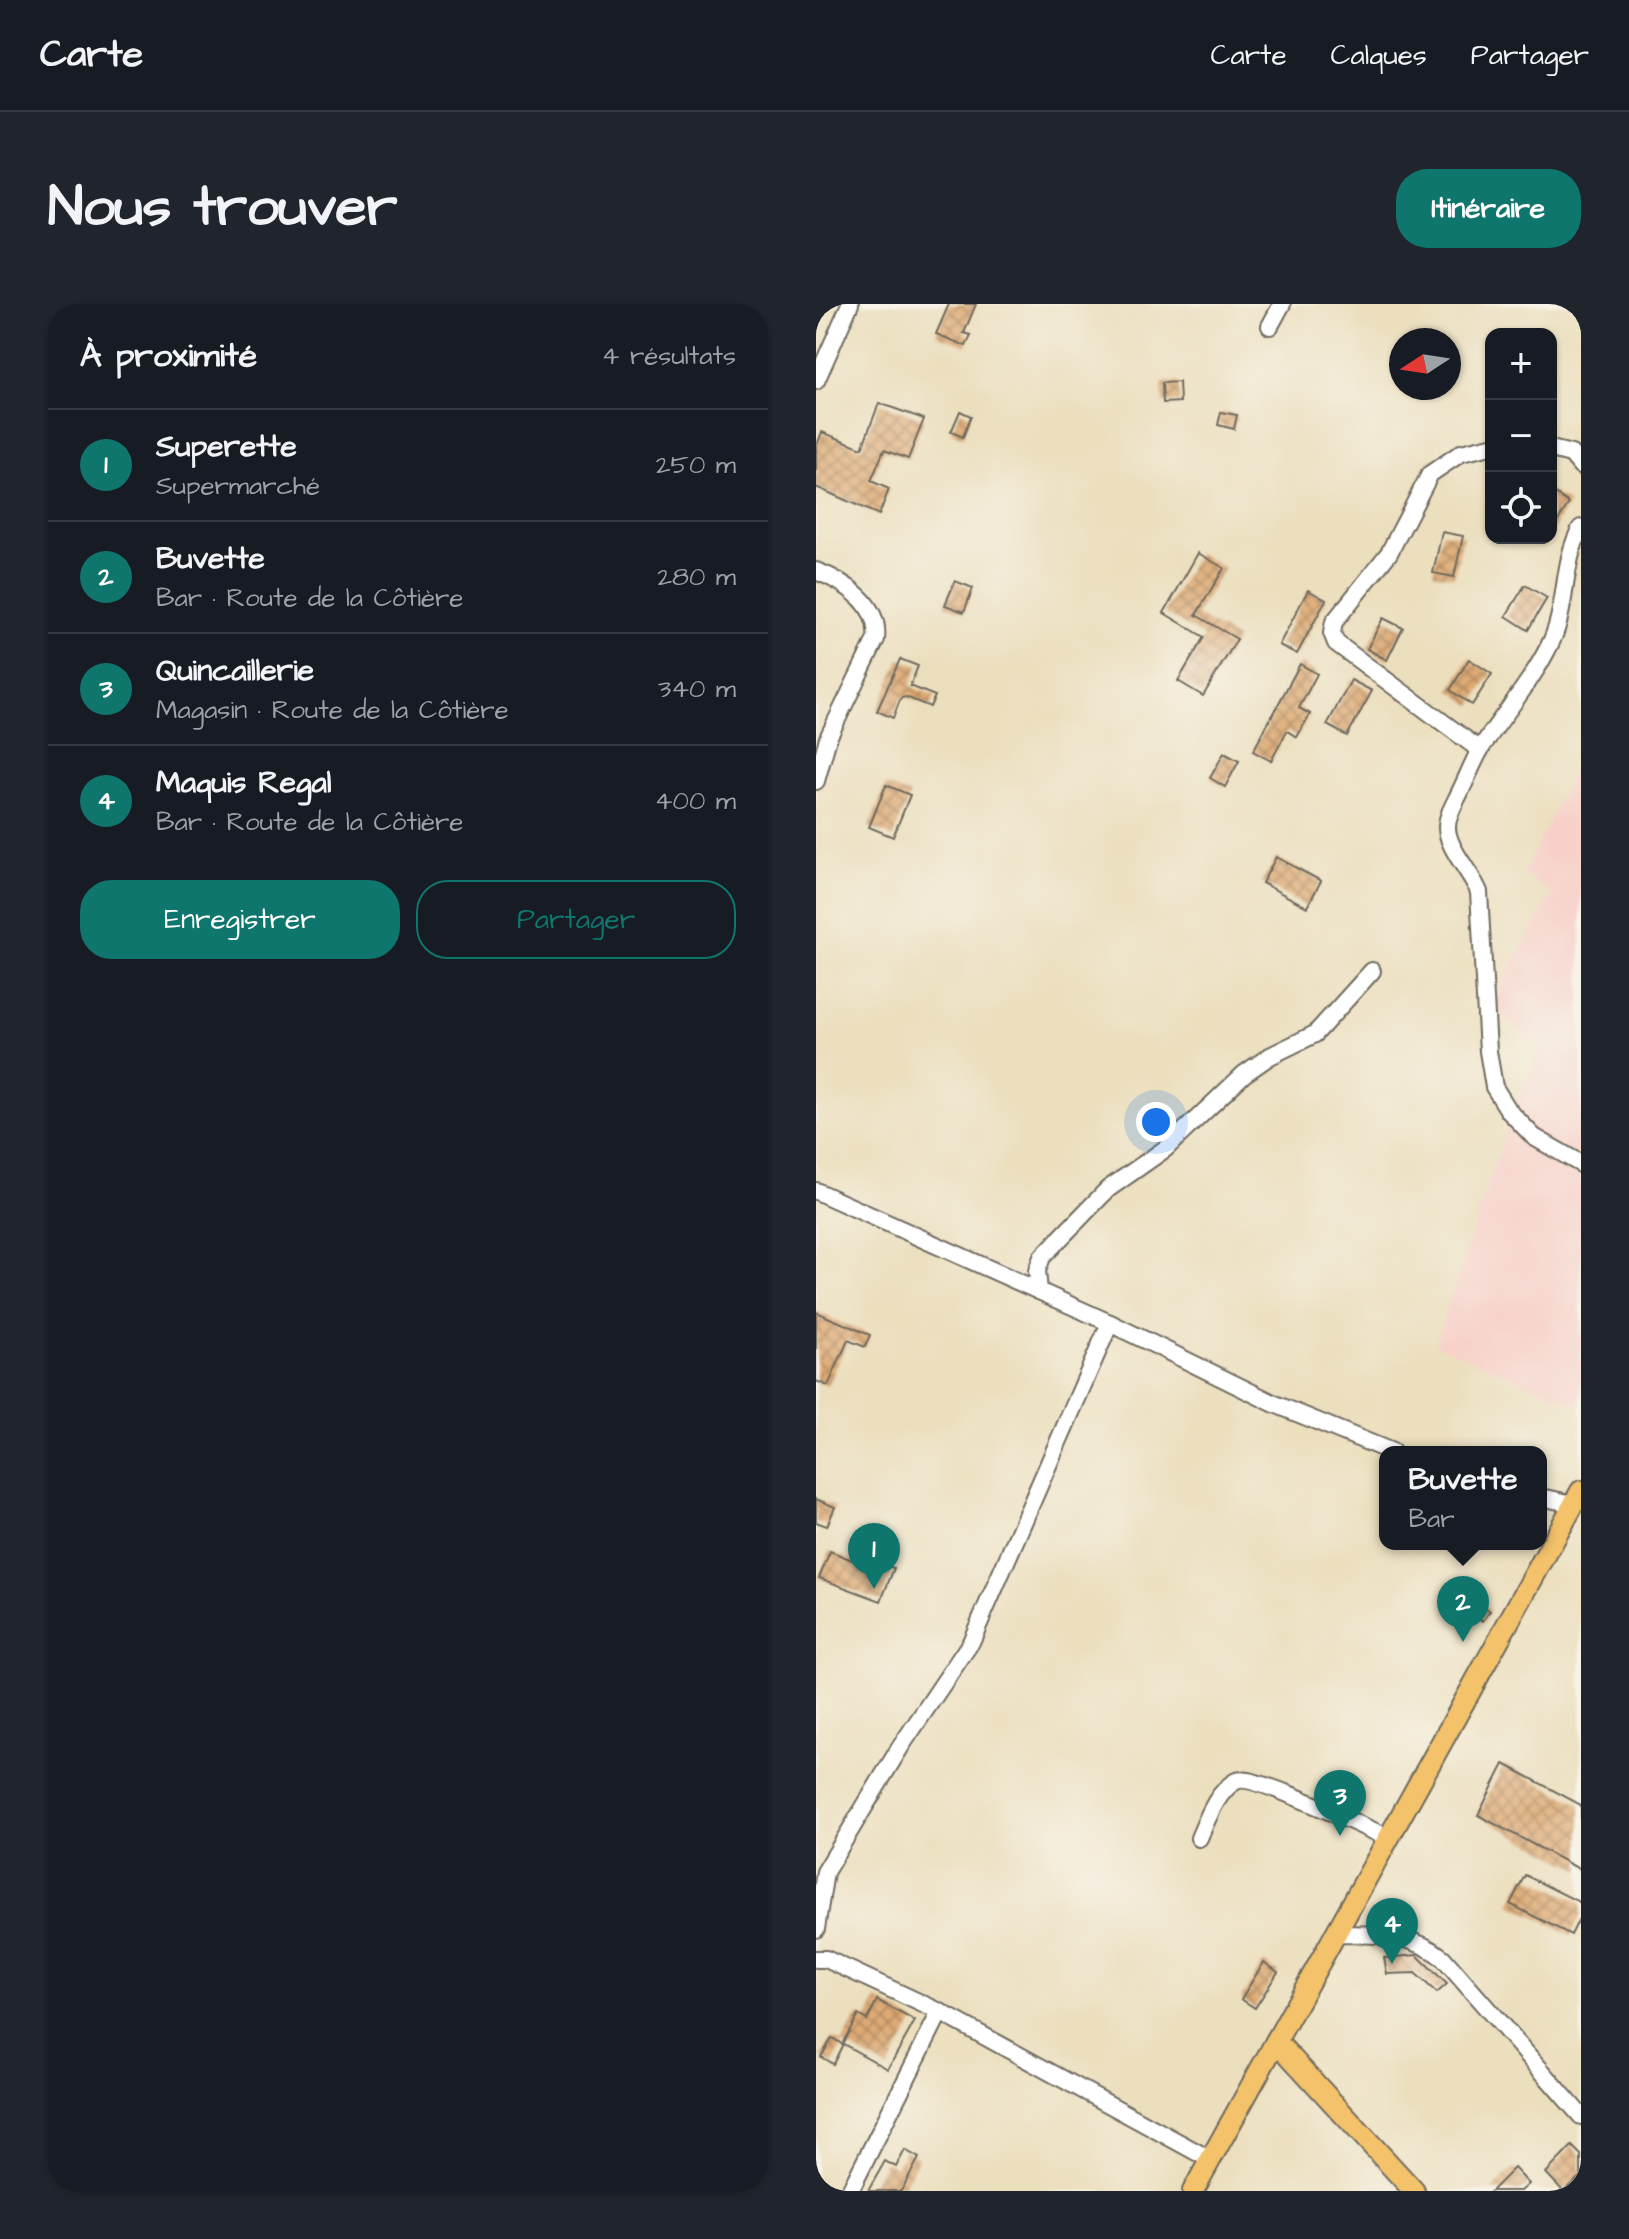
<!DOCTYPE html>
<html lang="fr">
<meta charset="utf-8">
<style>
:root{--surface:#171b24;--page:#20242c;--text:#f1f3f6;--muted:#9ea1a6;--line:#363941;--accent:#0f766e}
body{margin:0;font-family:"Architects Daughter",sans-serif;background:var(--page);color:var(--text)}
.controls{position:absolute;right:24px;top:24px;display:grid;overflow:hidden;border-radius:16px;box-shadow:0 2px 6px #0004}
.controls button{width:72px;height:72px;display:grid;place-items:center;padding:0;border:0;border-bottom:2px solid var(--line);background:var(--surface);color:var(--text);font:40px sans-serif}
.compass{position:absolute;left:573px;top:24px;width:72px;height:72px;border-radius:50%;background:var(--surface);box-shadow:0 2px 6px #0004;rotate:258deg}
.you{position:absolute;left:340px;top:818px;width:28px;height:28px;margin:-20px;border:6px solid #fff;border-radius:50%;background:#1a73e8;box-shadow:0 0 0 12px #1a73e833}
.badge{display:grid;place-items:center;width:52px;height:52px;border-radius:50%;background:var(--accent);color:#fff;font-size:26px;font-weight:700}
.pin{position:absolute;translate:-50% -66px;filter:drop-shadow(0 2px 4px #0008)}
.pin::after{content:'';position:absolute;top:42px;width:28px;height:24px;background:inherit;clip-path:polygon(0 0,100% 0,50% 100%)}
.popup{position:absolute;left:563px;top:1142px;width:168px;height:104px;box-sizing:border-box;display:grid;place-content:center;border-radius:16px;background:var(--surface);filter:drop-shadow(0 2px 6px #0005);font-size:26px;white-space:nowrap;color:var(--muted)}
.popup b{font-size:30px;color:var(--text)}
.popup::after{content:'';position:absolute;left:50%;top:100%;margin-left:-16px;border:16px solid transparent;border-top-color:var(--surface)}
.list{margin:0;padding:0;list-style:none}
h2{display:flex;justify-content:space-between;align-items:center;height:104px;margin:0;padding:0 32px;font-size:34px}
h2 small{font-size:26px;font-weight:400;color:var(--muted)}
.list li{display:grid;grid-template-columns:52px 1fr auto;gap:24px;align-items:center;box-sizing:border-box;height:112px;padding:0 32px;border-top:2px solid var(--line)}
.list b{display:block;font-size:30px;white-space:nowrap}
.list p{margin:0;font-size:26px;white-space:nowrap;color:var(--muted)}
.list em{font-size:26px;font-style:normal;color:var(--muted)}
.actions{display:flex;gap:16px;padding:24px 32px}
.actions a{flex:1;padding:18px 0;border:2px solid var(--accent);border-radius:32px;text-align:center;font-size:28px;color:var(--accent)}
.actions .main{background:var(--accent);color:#fff}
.icon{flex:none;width:44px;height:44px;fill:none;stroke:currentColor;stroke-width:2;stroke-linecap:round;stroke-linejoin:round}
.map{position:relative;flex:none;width:765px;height:1887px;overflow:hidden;border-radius:32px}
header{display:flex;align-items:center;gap:48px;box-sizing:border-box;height:112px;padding:0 40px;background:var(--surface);border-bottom:2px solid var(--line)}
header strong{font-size:38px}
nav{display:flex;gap:44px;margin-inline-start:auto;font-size:28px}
.intro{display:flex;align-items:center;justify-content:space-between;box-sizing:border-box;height:192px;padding:0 48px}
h1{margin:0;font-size:56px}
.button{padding:20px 36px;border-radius:32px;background:var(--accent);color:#fff;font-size:28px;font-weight:700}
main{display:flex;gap:48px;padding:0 48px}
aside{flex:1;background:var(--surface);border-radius:32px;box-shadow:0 2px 6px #0004}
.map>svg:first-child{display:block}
</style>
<header>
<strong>Carte</strong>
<nav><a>Carte</a><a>Calques</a><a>Partager</a></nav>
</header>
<div class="intro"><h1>Nous trouver</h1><a class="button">Itinéraire</a></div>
<main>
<aside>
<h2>À proximité<small>4 résultats</small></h2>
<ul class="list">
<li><span class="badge">1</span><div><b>Superette</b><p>Supermarché</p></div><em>250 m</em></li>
<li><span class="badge">2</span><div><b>Buvette</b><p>Bar · Route de la Côtière</p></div><em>280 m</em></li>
<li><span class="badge">3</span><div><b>Quincaillerie</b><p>Magasin · Route de la Côtière</p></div><em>340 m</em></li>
<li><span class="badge">4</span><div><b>Maquis Regal</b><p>Bar · Route de la Côtière</p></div><em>400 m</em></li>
</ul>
<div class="actions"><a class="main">Enregistrer</a><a>Partager</a></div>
</aside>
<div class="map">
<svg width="765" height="1887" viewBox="0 0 765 1887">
<defs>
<pattern id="building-cross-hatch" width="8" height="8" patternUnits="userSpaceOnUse" patternTransform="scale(2)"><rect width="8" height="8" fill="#deaa75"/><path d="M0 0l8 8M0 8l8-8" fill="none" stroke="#b48b60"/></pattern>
</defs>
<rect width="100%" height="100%" fill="#f7f3e8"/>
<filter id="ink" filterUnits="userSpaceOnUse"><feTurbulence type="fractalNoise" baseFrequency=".0125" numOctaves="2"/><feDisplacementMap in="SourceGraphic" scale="16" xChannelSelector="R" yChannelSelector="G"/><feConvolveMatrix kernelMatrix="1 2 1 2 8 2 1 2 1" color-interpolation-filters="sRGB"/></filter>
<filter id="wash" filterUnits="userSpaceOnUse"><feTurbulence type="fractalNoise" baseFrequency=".006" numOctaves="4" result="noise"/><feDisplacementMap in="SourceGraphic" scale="32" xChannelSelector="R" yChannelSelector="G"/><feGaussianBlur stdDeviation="1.8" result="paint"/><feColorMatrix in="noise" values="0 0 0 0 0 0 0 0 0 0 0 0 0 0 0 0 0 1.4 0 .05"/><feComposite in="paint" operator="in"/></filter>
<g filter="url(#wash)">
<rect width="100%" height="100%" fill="#ecdfbe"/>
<!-- built -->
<polygon fill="#f7d0c9" points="765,451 765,1098 762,1101 619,1040 687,836 723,744 674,702 736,589 707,570"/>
<g id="blocks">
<!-- building -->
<g fill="url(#building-cross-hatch)">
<polygon points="133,0 160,0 148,29 155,31 150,42 120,30"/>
<polygon points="363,78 364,98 347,99 346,79"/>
<polygon points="63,99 108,115 92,155 68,146 55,177 73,185 63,211 0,183 0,144 6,128 46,144"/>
<polygon points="144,107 155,112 147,133 135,128"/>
<polygon points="405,108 421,111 418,125 402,121"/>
<polygon points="735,187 753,199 735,228"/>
<polygon points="626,228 647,232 638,273 617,269"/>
<polygon points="382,249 408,264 380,311 421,335 387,392 362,377 388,333 348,309"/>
<polygon points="139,277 157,284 148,308 129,301"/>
<polygon points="709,281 731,294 712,326 690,312"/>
<polygon points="492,286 510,296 481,350 463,341"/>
<polygon points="567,314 587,324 571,356 551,345"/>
<polygon points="84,355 102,362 94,382 119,392 114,403 90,393 85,394 77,414 61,407"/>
<polygon points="653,355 676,370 656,401 634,386"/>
<polygon points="484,360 501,370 483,404 494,410 481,433 471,427 455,457 437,447"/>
<polygon points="535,376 556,387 531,432 511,421"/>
<polygon points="408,449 423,457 409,483 394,474"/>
<polygon points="70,481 94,491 77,533 53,523"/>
<polygon points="460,553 505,577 491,603 446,579"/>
<polygon points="0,1008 54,1031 49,1043 32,1036 12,1082 0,1077"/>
<polygon points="0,1195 19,1203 11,1222 0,1218"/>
<polygon points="14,1247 58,1265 60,1258 78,1264 65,1297 3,1274"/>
<polygon points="653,1292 674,1307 667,1317 646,1303"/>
<polygon points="688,1460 765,1501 765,1566 662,1511"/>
<polygon points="709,1571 765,1599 765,1611 755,1631 694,1600"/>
<polygon points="601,1651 631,1680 621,1689 599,1669 571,1670 568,1654"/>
<polygon points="448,1658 462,1668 439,1704 425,1695"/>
<polygon points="61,1696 99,1717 72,1765 27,1740 17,1760 5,1753 16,1734 26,1740 42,1711 51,1716"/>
<polygon points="756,1842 765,1851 765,1872 747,1887 730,1869"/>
<polygon points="89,1846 103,1854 85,1887 52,1887 69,1857 80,1863"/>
<polygon points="698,1864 713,1880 705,1887 675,1887"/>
</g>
</g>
</g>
<g filter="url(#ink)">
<use href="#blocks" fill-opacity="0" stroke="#6f6a5e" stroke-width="2"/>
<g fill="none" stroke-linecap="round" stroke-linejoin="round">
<!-- minor casing -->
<g stroke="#6f6a5e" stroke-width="20">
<g id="minor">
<polyline points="454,22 466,0"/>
<polyline points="0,77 34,0"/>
<polyline points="735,145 755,150 765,162"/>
<path d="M 765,224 C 746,258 752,299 736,336 C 718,375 689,408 665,444 C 657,458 651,474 644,488 C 639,499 631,511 631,523 C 631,544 655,568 663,588 L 672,747 L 678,783 L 693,807 L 718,833 L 765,860"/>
<path d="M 0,267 C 30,278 64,301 60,335 L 12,434 L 0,477"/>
<polyline points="664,446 520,339 516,329 518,318 573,249 614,170 645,149 675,142"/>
<polyline points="0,887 294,1019 459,1100 576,1148"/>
<polyline points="223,987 221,967 226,953 292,885 349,845 428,770 454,752 499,730 556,667"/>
<polyline points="725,1193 757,1200"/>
<path d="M 383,1534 C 391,1516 401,1487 420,1477 C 436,1469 549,1524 571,1533"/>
<polyline points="0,1625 9,1568 85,1442 155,1338 294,1019"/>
<path d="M 517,1630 C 556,1631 594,1627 627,1654 L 765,1812"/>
<polyline points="0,1655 10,1655 124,1708 395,1856"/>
<polyline points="34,1887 124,1708"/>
</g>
</g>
<!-- major casing -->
<g stroke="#6f6a5e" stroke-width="24">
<g id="major">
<polyline points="460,1737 598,1887"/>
<polyline points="377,1887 765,1187"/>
</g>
</g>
<!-- minor -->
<use href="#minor" stroke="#fff" stroke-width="16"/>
<!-- major -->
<use href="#major" stroke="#f3c26a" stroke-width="20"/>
</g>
</g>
</svg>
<div class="controls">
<button>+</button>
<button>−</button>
<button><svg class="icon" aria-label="locate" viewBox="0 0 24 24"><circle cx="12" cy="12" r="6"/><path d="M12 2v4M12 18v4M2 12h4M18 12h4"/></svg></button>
</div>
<svg class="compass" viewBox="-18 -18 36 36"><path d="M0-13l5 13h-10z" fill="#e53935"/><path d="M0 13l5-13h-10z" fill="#9ea1a6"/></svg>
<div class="you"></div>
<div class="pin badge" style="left:58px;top:1285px">1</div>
<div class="pin badge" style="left:647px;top:1338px">2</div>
<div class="popup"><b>Buvette</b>Bar</div>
<div class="pin badge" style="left:524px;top:1532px">3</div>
<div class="pin badge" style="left:576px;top:1660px">4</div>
</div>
</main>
